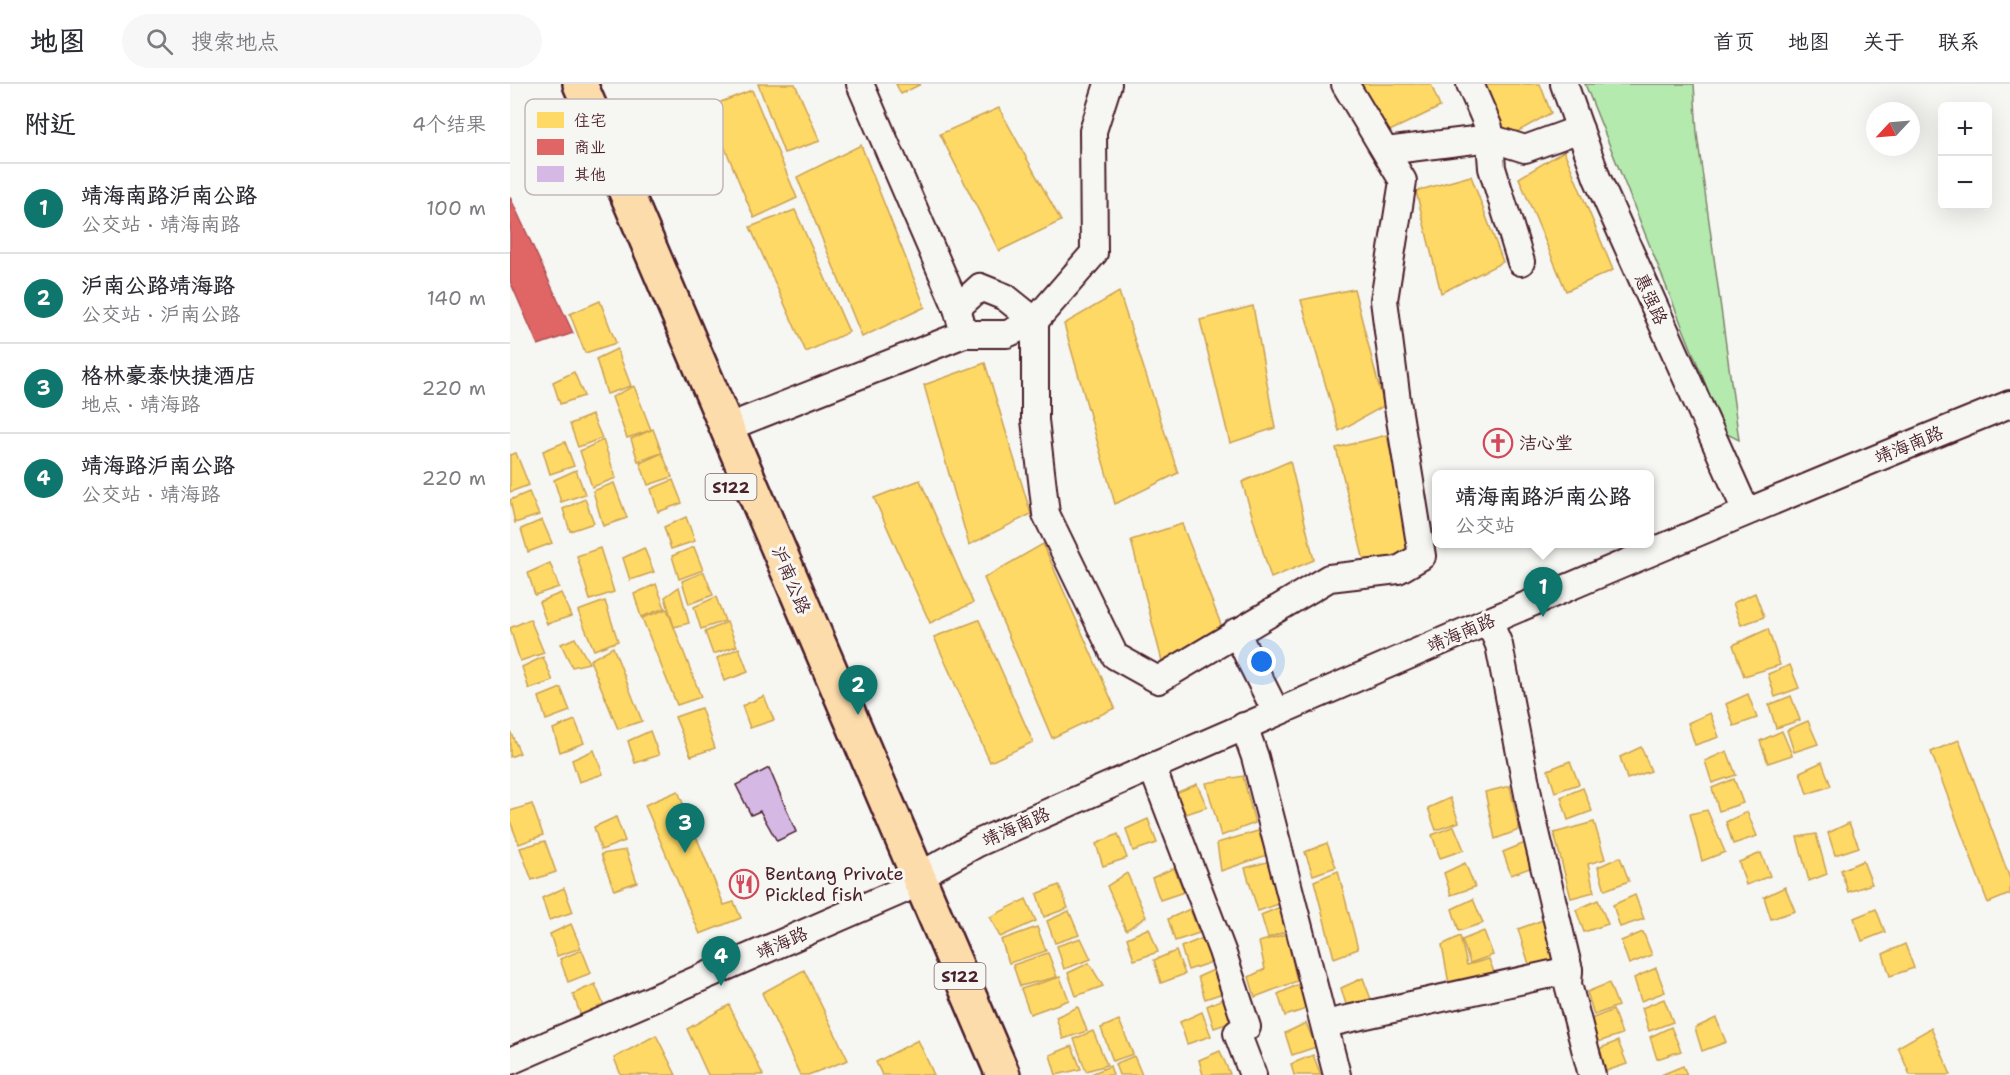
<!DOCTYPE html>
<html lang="zh">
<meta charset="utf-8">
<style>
:root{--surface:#fff;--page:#f7f7f7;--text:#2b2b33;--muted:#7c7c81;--line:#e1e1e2;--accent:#0f766e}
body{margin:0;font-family:"Shantell Sans","LXGW WenKai TC",sans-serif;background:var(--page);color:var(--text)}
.controls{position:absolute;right:18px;top:18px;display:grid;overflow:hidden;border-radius:9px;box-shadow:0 6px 24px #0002}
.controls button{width:54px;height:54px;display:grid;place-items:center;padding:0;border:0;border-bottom:2px solid var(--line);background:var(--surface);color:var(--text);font:30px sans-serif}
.compass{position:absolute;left:1356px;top:18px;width:54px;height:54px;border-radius:50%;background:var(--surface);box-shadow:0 6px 24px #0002;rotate:244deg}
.you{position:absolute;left:752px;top:578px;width:21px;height:21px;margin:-15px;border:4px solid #fff;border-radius:50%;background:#1a73e8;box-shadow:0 0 0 9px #1a73e833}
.badge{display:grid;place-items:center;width:39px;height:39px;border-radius:50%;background:var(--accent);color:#fff;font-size:20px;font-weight:700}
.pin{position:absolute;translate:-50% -50px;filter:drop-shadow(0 2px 3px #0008)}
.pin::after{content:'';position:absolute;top:32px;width:21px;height:18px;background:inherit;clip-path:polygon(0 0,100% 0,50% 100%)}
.popup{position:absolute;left:922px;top:386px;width:222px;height:78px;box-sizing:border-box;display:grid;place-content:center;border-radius:9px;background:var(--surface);filter:drop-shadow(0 2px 4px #0005);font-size:20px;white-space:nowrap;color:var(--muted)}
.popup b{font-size:22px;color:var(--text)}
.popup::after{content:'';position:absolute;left:50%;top:100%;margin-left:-12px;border:12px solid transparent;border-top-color:var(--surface)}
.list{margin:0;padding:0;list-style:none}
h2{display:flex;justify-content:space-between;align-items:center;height:78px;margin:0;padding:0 24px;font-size:26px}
h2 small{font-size:20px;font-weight:400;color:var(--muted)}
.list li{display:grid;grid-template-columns:39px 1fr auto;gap:18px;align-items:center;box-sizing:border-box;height:90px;padding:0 24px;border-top:2px solid var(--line)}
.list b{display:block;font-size:22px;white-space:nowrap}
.list p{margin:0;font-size:20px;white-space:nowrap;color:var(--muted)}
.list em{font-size:20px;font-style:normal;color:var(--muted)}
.icon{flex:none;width:33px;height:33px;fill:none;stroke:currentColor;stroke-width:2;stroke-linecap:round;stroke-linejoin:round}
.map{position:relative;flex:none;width:1500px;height:991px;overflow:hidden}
header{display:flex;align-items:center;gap:36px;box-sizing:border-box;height:84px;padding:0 30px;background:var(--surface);border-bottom:2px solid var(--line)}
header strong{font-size:28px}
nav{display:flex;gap:33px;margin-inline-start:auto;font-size:21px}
.search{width:420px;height:54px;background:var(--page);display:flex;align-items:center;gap:15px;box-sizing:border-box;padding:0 21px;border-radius:33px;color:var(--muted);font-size:22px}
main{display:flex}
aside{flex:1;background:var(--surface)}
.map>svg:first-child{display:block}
</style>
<header>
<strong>地图</strong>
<div class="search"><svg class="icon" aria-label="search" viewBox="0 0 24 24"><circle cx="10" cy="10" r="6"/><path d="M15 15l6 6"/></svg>搜索地点</div>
<nav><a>首页</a><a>地图</a><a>关于</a><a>联系</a></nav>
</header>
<main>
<aside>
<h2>附近<small>4个结果</small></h2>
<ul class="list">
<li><span class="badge">1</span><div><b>靖海南路沪南公路</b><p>公交站 · 靖海南路</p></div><em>100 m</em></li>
<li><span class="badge">2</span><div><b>沪南公路靖海路</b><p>公交站 · 沪南公路</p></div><em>140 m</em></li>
<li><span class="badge">3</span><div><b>格林豪泰快捷酒店</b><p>地点 · 靖海路</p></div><em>220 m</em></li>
<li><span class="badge">4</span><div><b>靖海路沪南公路</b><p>公交站 · 靖海路</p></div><em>220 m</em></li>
</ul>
</aside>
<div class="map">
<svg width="1500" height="991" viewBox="0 0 1500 991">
<rect width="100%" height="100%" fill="#f6f6f2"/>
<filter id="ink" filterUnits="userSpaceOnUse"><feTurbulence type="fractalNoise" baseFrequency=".0167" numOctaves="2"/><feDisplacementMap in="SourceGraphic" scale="12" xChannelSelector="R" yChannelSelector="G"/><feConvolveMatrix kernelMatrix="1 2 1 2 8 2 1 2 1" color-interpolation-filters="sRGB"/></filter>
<g filter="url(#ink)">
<!-- green -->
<polygon fill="#b4eaad" stroke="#7f846c" stroke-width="1.5" points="1075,0 1184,0 1187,50 1229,356 1215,349"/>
<!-- homes -->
<g fill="#ffd966" stroke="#c9a154" stroke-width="1.5">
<polygon points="248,0 285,0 310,57 274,69"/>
<polygon points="386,0 411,0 391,10"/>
<polygon points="848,0 921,0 930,23 867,53"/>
<polygon points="974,0 1030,0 1041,29 996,54"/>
<polygon points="242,6 287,114 244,134 198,23"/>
<polygon points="489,24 551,137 489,167 430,50"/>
<polygon points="351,61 415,223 352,253 287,93"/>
<polygon points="1054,67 1103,186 1056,207 1009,94"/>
<polygon points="961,92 993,178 931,209 906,107"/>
<polygon points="285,126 339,248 296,268 240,143"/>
<polygon points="844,205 874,322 829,347 791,216"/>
<polygon points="609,208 668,389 605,420 554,240"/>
<polygon points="90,217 106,259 75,269 60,230"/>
<polygon points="743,222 765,344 720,359 690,236"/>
<polygon points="107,265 121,302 97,310 86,275"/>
<polygon points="475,279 521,430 459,461 414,301"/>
<polygon points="64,288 74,312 50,320 43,298"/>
<polygon points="124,302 141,346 117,354 102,313"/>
<polygon points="82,331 92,354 68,363 60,340"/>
<polygon points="143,345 152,369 128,377 121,355"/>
<polygon points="877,351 901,466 856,485 826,364"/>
<polygon points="93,356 106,394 82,403 70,367"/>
<polygon points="55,358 64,382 40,390 33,367"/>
<polygon points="6,369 19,401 0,408 0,371"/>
<polygon points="152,369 162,393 138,401 130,379"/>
<polygon points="780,377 804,476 761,494 732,398"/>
<polygon points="66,386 75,410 51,418 44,396"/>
<polygon points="163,396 172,419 148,428 141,405"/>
<polygon points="410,396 463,519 420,539 364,414"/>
<polygon points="104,399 117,434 93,442 83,407"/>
<polygon points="19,408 29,431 5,439 0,416"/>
<polygon points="75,415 84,439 60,447 53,425"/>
<polygon points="176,433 185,457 161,465 154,443"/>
<polygon points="32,436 42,459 18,468 11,445"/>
<polygon points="672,440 715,551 653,581 621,456"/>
<polygon points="533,460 605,624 542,654 474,494"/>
<polygon points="184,463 193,486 169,495 162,472"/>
<polygon points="90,464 104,508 80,516 67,472"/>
<polygon points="134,464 144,488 120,496 113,474"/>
<polygon points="40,479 49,503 25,511 18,489"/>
<polygon points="194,488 203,511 179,520 172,497"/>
<polygon points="146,500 155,524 131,533 124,510"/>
<polygon points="169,503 179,539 164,543 155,513"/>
<polygon points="51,509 61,532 37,540 29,518"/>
<polygon points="1245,509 1254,533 1231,541 1223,519"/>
<polygon points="206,513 215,537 191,545 184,523"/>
<polygon points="95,517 108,557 84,566 68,527"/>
<polygon points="157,525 191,613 167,621 132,534"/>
<polygon points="20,535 34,569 10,577 0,544"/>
<polygon points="469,536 523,658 480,678 424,553"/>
<polygon points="217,538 227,562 203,570 195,548"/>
<polygon points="1258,545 1270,581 1234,592 1223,561"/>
<polygon points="65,554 79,579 62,583 51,560"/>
<polygon points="103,563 132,637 108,645 80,576"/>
<polygon points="229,564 238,588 214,597 207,574"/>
<polygon points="33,573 43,597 19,605 12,583"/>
<polygon points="1280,581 1289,604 1265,613 1258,590"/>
<polygon points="51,604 60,627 36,636 29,613"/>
<polygon points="1238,610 1247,634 1224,642 1216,620"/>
<polygon points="254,612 264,636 240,644 232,622"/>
<polygon points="1281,612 1290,636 1266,644 1259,621"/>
<polygon points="191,624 205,664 181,672 165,633"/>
<polygon points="1200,629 1209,653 1185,661 1178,639"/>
<polygon points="65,636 74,659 50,668 43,645"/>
<polygon points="1298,637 1308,660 1284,668 1277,646"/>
<polygon points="0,647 10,669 0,673"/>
<polygon points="140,647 149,671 125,679 118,657"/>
<polygon points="1272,647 1282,671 1258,679 1250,657"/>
<polygon points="1449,656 1500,795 1500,810 1478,819 1421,668"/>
<polygon points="1131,663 1141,687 1117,695 1110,673"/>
<polygon points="84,666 93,690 69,698 62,676"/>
<polygon points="1217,667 1226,691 1202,699 1195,677"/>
<polygon points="1060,677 1069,700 1045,708 1038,686"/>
<polygon points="1312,678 1321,702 1297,710 1290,688"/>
<polygon points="733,692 745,739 711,752 696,699"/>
<polygon points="1224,695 1233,719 1209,727 1202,704"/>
<polygon points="687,700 697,723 673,731 666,709"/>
<polygon points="1000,702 1009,746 985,755 975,708"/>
<polygon points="1073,704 1082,727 1058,736 1051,713"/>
<polygon points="168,707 214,821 224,818 231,834 190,850 135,721"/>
<polygon points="940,714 949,738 926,746 918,724"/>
<polygon points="22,720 33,751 9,760 0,737 0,727"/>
<polygon points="1197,726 1215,768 1192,777 1180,730"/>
<polygon points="1237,728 1247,752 1223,760 1216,738"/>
<polygon points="106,733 115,757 91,766 84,743"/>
<polygon points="638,735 647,759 623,767 616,745"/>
<polygon points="1084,738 1095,775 1078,780 1084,808 1061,814 1044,749"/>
<polygon points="1339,739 1349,763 1325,771 1318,749"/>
<polygon points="944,742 954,766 930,774 922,751"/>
<polygon points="748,747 757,771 711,787 707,759"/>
<polygon points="608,750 617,774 593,782 586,760"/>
<polygon points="1306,750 1317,790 1299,797 1287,753"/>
<polygon points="35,757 46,788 22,796 10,764"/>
<polygon points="817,759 826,783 803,791 795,768"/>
<polygon points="1015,759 1025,782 1001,791 993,768"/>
<polygon points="116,766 127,798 104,806 91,770"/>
<polygon points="1251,769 1260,792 1236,801 1229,778"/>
<polygon points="1110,773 1119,797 1095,806 1088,783"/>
<polygon points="1353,777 1362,800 1338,808 1331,786"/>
<polygon points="757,778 772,819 748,827 735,784"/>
<polygon points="955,779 965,803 941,811 934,789"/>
<polygon points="664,784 674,808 650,816 642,794"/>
<polygon points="828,787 848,865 824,874 804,797"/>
<polygon points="617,789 636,833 616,846 597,802"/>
<polygon points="549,801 558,824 534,833 527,810"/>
<polygon points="1275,803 1285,827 1261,835 1254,813"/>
<polygon points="54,804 63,828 39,836 32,814"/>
<polygon points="1125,811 1134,835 1110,843 1103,821"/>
<polygon points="516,815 526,837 490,853 480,833"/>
<polygon points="963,815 973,839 949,847 942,825"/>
<polygon points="1088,816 1098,840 1074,848 1066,826"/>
<polygon points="773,822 782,845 758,854 751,831"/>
<polygon points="680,825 689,849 665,857 658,835"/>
<polygon points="1366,825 1375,848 1352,857 1344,834"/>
<polygon points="559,827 569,851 545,859 537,837"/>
<polygon points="1033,836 1047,884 1023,893 1008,845"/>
<polygon points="61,840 71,864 47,872 40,850"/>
<polygon points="527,843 536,867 499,879 491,856"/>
<polygon points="639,844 648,868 624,876 617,854"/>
<polygon points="974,847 983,871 960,879 952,856"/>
<polygon points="1133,848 1142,871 1119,880 1111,857"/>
<polygon points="776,850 787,897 745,913 739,893 755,885 749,858"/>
<polygon points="950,852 957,881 979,875 988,899 941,911 932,861"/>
<polygon points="571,854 581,875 554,885 547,862"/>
<polygon points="693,854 702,878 678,886 671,863"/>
<polygon points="1395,860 1404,884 1380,892 1373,870"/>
<polygon points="72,866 81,889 58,898 50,875"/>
<polygon points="666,867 675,890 651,899 644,876"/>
<polygon points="538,869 547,893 510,902 503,881"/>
<polygon points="579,879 593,902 566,912 558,889"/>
<polygon points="710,883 719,907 695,915 688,893"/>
<polygon points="1146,884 1155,908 1131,917 1124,894"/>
<polygon points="294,886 338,976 298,991 290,991 252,909"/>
<polygon points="550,893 559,916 520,930 511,905"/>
<polygon points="853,894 862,918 838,927 831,904"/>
<polygon points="1099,899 1108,922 1084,931 1077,908"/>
<polygon points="85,900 95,924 71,932 63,910"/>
<polygon points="789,900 799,924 775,932 768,910"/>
<polygon points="719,912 728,936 704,944 697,922"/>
<polygon points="1154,915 1163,938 1139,947 1132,924"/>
<polygon points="219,921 253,991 198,991 177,945"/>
<polygon points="568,923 577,947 553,955 546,933"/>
<polygon points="1103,926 1112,950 1088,958 1081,935"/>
<polygon points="692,928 701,952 677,960 670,938"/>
<polygon points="1206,934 1216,958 1192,967 1185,944"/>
<polygon points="609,936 623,970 603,977 591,944"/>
<polygon points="796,939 806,963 782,971 775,949"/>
<polygon points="1161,943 1171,967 1147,975 1140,953"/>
<polygon points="1421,944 1441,991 1400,991 1388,963"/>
<polygon points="583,947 597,981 576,987 564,955"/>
<polygon points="146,951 166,991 111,991 104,974"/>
<polygon points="408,956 424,991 372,991 366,978"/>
<polygon points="1108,957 1117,980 1093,988 1086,966"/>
<polygon points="562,962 571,985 546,991 540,971"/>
<polygon points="710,967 720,990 693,991 689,976"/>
<polygon points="803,971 811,991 784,991 781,980"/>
<polygon points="624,972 632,991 609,991 605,980"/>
<polygon points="600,982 603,991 581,991 581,990"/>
<polygon points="1173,982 1177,991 1151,991"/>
</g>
<!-- shops -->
<polygon fill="#e06666" stroke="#b35154" stroke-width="1.5" points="0,113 63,249 28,261 0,197"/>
<!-- building -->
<polygon fill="#d6b8e5" stroke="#4a1f2b" stroke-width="1.5" points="259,684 286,748 267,757 250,727 241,731 226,701"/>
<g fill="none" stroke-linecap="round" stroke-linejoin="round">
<!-- minor casing -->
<g stroke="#4a1f2b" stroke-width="30">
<g id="minor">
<polyline points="350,0 447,224"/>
<polyline points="598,0 583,47 584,169 525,237 525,336 536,430 605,572 648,596 819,494 888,486 912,472 887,317 874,216 893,97 835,0"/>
<polyline points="960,0 979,44 982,84 1011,178"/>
<polyline points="1054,0 1087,94 1236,427"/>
<polyline points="876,67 980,54 1015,65 1070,45"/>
<polyline points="216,344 454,250 497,250 525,237 495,213 470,203 447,224 454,250"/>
<polyline points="979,537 989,561 1023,736 1059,886 1058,900 1082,991"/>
<polyline points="726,548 766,628"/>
<polyline points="734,642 745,673 827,991"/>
<polyline points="642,683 712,867 737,943 727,949 743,991"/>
<polyline points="815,940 1059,886"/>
<path d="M 0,977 L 393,806 L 409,792 L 468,759 C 810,609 1153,460 1500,320"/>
</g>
</g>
<!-- major casing -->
<g stroke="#4a1f2b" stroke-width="38">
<polyline id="major" points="70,0 493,991"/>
</g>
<!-- minor -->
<use href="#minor" stroke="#f6f6f2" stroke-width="26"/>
<!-- major -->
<use href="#major" stroke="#fddcac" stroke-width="33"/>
</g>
</g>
<!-- icons -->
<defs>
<g id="church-ring" transform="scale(1.5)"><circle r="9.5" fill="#f6f6f2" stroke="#d1495b" stroke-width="1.5"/><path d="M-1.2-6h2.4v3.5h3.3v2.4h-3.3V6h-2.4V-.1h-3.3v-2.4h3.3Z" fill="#d1495b"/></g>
<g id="restaurant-ring" transform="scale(1.5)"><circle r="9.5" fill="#f6f6f2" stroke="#d1495b" stroke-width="1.5"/><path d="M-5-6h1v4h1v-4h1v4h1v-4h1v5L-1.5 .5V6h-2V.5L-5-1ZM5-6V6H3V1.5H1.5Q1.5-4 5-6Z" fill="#d1495b"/></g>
</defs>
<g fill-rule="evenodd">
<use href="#church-ring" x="988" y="359"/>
<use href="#restaurant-ring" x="234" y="800"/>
</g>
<g text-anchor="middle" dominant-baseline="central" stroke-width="6" stroke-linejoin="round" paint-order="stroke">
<!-- shield labels -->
<g fill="#f6f6f2" stroke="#7e6067" stroke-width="1.5">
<rect x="195.5" y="390" width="51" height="26" rx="4.5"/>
<rect x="424.5" y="879" width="51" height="26" rx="4.5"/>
</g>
<g font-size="16" font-weight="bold" fill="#4a1f2b">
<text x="221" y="403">S122</text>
<text x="450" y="892">S122</text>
</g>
<!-- street labels -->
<g font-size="18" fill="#4a1f2b" stroke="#f6f6f2">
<text transform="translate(1141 215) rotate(66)">惠强路</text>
<text transform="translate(1399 361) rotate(-22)">靖海南路</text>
<text transform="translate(281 496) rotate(67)">沪南公路</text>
<text transform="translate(951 549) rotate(-23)">靖海南路</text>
<text transform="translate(506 743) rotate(-24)">靖海南路</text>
<text transform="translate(272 859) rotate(-24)">靖海路</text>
</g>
<!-- poi labels -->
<g font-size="18" fill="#4a1f2b" stroke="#f6f6f2" text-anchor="start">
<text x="1009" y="359">洁心堂</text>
<text x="255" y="790">Bentang Private<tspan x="255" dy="21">Pickled fish</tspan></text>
</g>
</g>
<!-- legend -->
<rect x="15" y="15" width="198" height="96" rx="9" fill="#f6f6f2" stroke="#c2b6b6" stroke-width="1.5"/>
<rect x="27" y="28" width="27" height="16" fill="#ffd966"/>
<rect x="27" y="55" width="27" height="16" fill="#e06666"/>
<rect x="27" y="82" width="27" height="16" fill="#d6b8e5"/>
<g font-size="16" fill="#4a1f2b">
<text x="64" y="42">住宅</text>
<text x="64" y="69">商业</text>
<text x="64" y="96">其他</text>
</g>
</svg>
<div class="controls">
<button>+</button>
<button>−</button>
</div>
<svg class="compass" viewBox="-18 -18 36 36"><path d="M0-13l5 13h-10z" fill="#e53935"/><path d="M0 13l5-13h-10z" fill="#7c7c81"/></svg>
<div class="you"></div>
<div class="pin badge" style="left:1033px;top:533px">1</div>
<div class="popup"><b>靖海南路沪南公路</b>公交站</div>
<div class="pin badge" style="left:348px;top:631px">2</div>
<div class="pin badge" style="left:175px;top:769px">3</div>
<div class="pin badge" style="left:211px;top:902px">4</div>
</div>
</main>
